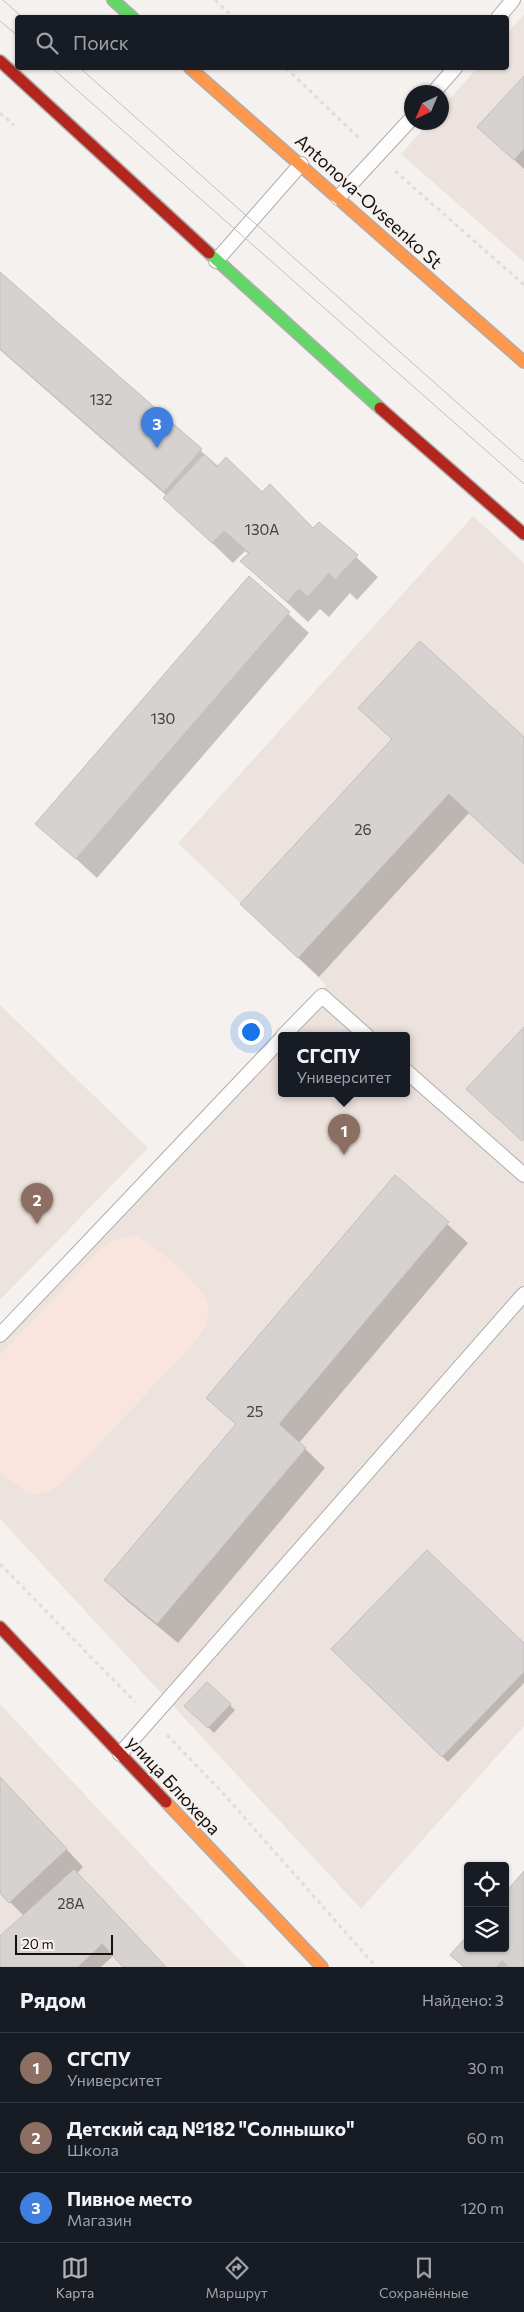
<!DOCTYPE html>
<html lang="ru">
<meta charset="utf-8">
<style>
:root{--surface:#171b24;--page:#20242c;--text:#f1f3f6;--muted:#9ea1a6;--line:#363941;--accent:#b1b0b2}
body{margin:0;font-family:Commissioner,sans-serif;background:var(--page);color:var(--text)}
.controls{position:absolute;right:15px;bottom:15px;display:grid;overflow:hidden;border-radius:5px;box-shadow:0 1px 4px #0004}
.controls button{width:45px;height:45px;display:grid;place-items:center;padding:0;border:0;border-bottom:1px solid var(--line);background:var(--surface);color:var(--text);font:25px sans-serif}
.compass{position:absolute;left:404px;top:85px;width:45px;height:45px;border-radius:50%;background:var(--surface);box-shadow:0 1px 4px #0004;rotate:224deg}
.scale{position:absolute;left:15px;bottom:12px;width:98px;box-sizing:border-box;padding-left:5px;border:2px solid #131110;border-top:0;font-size:14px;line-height:18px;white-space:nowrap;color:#131110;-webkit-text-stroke:4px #f7f0ed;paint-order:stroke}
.you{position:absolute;left:250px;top:1031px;width:18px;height:18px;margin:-12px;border:4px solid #fff;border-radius:50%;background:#1a73e8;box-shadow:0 0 0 8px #1a73e833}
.badge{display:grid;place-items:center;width:32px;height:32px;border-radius:50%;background:var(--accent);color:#fff;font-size:16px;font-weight:700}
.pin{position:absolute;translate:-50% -41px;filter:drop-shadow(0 1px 2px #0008)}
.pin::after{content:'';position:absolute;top:26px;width:18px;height:15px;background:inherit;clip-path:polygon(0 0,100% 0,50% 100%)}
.popup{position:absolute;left:278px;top:1032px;width:132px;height:65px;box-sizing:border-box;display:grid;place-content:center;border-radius:5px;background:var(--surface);filter:drop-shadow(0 1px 4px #0005);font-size:16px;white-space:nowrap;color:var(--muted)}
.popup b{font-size:19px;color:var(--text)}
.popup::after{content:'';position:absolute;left:50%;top:100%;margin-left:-10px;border:10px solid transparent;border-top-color:var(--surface)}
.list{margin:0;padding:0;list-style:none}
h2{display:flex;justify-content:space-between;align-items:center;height:65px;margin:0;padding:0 20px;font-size:21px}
h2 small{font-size:16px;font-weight:400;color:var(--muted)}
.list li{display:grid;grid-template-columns:32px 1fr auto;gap:15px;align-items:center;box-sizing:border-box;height:70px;padding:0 20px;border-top:1px solid var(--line)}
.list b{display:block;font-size:19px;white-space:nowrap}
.list p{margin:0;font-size:16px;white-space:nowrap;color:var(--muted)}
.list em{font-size:16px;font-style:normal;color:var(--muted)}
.icon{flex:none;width:28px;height:28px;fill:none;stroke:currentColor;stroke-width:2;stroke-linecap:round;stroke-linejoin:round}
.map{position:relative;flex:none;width:524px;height:1967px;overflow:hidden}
.search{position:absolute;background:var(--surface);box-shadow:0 1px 4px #0004;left:15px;right:15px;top:15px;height:55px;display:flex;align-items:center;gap:12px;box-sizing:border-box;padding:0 18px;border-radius:5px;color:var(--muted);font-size:19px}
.sheet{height:275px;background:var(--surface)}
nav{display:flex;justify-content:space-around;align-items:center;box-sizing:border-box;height:70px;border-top:1px solid var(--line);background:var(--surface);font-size:14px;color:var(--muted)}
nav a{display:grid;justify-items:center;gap:2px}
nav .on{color:var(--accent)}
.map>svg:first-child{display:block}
</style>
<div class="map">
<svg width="524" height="1967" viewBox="0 0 524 1967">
<rect width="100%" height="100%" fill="#f5f1ef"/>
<!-- built -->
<g fill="#ede3de" fill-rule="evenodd">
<polygon points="524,14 524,262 401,154 429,123 442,122 442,108 477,68 506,68 507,34"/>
<path d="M 473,516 L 524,563 L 524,1726 L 361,1909 L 0,1519 L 0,1326 L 326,985 L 178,843 ZM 282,1036 L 406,1036 L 406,1094 L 282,1094 Z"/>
<polygon points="0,1005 148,1148 0,1300"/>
<polygon points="0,1704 246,1967 0,1967"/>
</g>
<!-- green -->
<path fill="#f9e5dd" d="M 137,1236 C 155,1246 206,1287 208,1307 C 209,1320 203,1330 197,1340 L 62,1483 L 48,1492 L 28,1494 L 0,1472 L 0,1355 L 100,1249 L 116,1239 Z"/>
<!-- shadow -->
<g fill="#0003">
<polygon points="524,78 524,169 479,127"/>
<polygon points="0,273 219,467 313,529 319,523 378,577 357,600 350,593 329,617 320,609 308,622 242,561 249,554 245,551 233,563 165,498 167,496 0,350"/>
<polygon points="249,578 309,633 97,878 37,823"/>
<polygon points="524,739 524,864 469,813 319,977 262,924"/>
<polygon points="395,1177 468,1243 299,1443 325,1468 178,1643 126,1600 106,1580 237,1425 208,1398"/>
<polygon points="524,1645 524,1683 448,1762 332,1649"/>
<polygon points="207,1683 235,1710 214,1733 186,1706"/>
<polygon points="0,1777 83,1867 77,1873 165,1967 125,1967 114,1955 101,1967 0,1967 0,1938 24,1916 0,1892"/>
<polygon points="524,1873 524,1967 464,1967 452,1955 468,1948 505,1948"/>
</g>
<!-- building -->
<g fill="#d6d2d1" stroke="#c1bebc">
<polygon points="524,76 524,149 514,160 477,127"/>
<polygon points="0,272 202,449 164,492 0,349"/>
<polygon points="204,454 217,467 226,457 262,492 270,484 313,528 319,522 358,555 335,580 329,573 308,597 299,589 287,602 240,561 249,553 224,531 212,543 163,498"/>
<polygon points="249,576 290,612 76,859 35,824"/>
<polygon points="420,641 524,737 524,864 449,794 298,958 240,904 392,739 358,708"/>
<polygon points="524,1027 524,1139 522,1141 466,1089"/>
<polygon points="395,1175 449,1222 279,1424 306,1448 157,1624 104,1580 236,1424 206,1398"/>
<polygon points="427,1550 524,1643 524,1672 442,1757 331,1649"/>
<polygon points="207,1682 231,1704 208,1728 184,1706"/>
<polygon points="0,1777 67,1849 9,1903 0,1893"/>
<polygon points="74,1869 166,1967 123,1967 102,1944 78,1967 0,1967 0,1936"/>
<polygon points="524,1871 524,1967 509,1967 502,1961 497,1967 464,1967 450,1955 468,1935 468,1948 505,1948 505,1893"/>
</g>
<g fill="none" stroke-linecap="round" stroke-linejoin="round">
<!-- lane casing -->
<g stroke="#afacaa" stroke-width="16">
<g id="lane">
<polyline points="498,18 513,0"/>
<polyline points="434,92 455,68"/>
<polyline points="338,198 412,118"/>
<polyline points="216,261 301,164"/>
<polyline points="283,1036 322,996 367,1036"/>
<polyline points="406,1071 524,1175"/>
<polyline points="0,1335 282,1038"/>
<polyline points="120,1754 524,1294"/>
</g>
</g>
<!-- fast casing -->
<g stroke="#afacaa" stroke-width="14">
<g id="fast">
<polyline points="113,0 133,18"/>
<polyline points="209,253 380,408"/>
</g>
</g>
<!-- slow casing -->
<g stroke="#afacaa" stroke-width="14">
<g id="slow">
<polyline points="190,68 524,362"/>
<polyline points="166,1802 322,1967"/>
</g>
</g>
<!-- jam casing -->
<g stroke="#afacaa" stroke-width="14">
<g id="jam">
<polyline points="0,61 209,253"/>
<polyline points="380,408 524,534"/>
<polyline points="0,1627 166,1802"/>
</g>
</g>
<!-- path -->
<g stroke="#dfdddd" stroke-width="3" stroke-dasharray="4 4" stroke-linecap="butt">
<polyline points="215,0 234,18"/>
<polyline points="286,68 361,140"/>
<polyline points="0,113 14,125"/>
<polyline points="395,171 524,285"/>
<polyline points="0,1564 135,1702"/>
<polyline points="167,1735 221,1791 376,1967"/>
</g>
<!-- lane -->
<use href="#lane" stroke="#fefdfd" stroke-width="14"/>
<!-- fast -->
<use href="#fast" stroke="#63d668" stroke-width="11"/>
<!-- slow -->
<use href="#slow" stroke="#ff974d" stroke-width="11"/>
<!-- jam -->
<use href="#jam" stroke="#b3261e" stroke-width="11"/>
<!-- tram -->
<g stroke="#bfbfbf" stroke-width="1">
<polyline points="3,0 23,18"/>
<polyline points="0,21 18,36"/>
<polyline points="52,68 524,484"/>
<polyline points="80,68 524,462"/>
</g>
</g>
<g text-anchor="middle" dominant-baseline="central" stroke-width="4" stroke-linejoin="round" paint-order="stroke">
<!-- number labels -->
<g font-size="15" fill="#444140">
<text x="101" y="399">132</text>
<text x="262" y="529">130А</text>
<text x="163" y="718">130</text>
<text x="363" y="829">26</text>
<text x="255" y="1411">25</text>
<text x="71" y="1903">28А</text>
</g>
<!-- street labels -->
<g font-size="18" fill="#131110" stroke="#f7f0ed">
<text transform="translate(369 201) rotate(42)">Antonova-Ovseenko St</text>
<text transform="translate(174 1785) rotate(47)">улица Блюхера</text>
</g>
</g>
</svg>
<div class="controls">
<button><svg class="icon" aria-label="locate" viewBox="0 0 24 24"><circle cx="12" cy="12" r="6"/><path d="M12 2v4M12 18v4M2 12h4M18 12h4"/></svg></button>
<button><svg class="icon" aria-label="layers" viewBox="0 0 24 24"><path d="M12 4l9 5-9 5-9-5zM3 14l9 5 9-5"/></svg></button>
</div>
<svg class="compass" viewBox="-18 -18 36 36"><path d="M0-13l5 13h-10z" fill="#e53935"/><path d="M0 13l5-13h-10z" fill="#9ea1a6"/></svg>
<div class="scale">20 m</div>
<div class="you"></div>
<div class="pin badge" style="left:344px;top:1155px;background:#8d6e63">1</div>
<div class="popup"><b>СГСПУ</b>Университет</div>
<div class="pin badge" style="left:37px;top:1224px;background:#8d6e63">2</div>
<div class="pin badge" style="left:157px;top:448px;background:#3f7fe0">3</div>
<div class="search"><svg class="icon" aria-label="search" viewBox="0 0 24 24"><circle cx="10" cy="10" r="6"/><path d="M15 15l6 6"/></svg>Поиск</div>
</div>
<section class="sheet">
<h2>Рядом<small>Найдено: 3</small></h2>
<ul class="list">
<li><span class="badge" style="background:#8d6e63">1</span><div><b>СГСПУ</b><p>Университет</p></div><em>30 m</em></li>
<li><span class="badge" style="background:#8d6e63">2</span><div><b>Детский сад №182 &quot;Солнышко&quot;</b><p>Школа</p></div><em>60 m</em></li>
<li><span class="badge" style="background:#3f7fe0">3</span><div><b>Пивное место</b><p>Магазин</p></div><em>120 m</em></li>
</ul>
</section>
<nav>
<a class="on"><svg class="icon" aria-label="map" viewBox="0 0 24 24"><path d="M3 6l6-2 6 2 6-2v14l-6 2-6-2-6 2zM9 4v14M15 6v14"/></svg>Карта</a>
<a><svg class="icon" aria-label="directions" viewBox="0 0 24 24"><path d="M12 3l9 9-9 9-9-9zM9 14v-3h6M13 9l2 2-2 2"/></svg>Маршрут</a>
<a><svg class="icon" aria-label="saved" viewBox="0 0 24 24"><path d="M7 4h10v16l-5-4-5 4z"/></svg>Сохранённые</a>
</nav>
